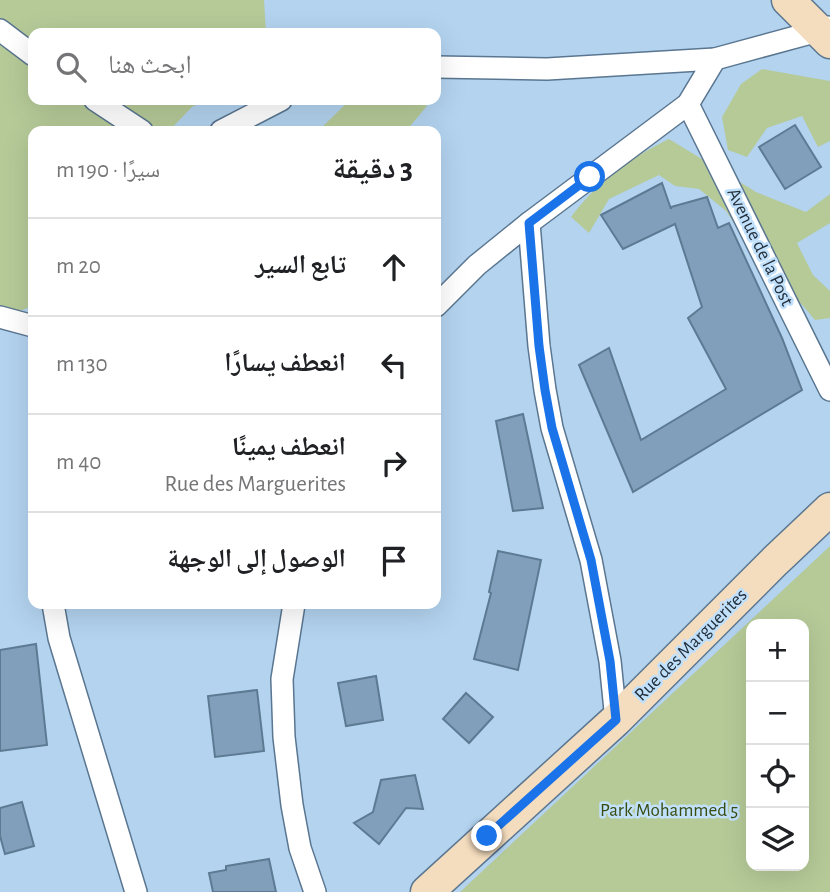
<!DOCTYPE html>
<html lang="ar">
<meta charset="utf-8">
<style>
:root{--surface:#fff;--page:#f2f2f2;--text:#202124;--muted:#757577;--line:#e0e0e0}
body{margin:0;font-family:"Alegreya Sans","Noto Naskh Arabic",sans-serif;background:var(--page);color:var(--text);direction:rtl}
.controls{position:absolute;right:21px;bottom:21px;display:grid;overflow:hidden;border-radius:14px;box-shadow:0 7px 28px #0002}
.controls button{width:63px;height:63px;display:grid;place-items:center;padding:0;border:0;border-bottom:2px solid var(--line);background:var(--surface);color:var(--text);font:35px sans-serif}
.stop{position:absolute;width:21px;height:21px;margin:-16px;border:5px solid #1a73e8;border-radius:50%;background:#fff}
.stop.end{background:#1a73e8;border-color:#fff;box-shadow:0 2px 7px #0008}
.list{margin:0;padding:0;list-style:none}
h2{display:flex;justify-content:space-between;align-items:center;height:91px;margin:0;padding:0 28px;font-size:30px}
h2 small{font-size:23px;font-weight:400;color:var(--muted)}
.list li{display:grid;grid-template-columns:46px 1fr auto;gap:21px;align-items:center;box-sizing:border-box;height:98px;padding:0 28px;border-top:2px solid var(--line)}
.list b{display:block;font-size:26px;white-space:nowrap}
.list p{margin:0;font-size:23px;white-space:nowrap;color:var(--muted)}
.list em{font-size:23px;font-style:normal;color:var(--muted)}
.icon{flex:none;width:38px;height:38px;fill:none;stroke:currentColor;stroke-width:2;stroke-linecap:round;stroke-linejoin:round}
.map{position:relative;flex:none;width:830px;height:892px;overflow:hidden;direction:ltr}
.search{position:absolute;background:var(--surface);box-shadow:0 7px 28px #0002;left:28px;top:28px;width:413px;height:77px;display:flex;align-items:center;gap:18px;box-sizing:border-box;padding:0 24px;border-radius:14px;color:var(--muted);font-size:26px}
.panel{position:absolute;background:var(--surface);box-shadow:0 7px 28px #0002;left:28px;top:126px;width:413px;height:483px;border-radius:14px;direction:rtl}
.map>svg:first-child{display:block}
</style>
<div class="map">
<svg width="830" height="892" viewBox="0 0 830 892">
<rect width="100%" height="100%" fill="#b3d3ef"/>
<!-- green -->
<g fill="#b6ca98" fill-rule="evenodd">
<polygon points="0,0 264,0 266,33 33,33 33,100 204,100 192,107 169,131 33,131 33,306 0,318"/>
<polygon points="762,69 830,81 830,141 818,147 802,116 767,128 747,157 728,150 722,117 741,84"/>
<polygon points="350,100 418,100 427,106 406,131 318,131"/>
<path d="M 669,139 L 756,192 L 806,212 L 830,194 L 830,223 L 797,243 L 813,275 L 830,291 L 830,318 L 815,320 L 740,232 L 726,211 L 699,189 L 675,186 L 659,175 L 609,199 L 589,233 L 571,217 C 596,183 631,157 669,139 Z"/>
<path d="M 830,546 L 830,892 L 460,892 ZM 751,624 L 804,624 L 804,866 L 751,866 Z"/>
</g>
<!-- building -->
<g fill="#819fba" stroke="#5d7a93" stroke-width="2">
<polygon points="795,125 821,167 785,189 759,147"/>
<polygon points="662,183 671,209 671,207 707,197 718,228 729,223 782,338 802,390 633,492 579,365 609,348 641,440 726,389 688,318 702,307 675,224 623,249 601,215"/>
<polygon points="523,414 543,508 513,511 496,421"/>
<polygon points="498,551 541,560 518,670 474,659 491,593 489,592"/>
<polygon points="36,644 47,745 0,751 0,650"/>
<polygon points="376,676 383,720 346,726 338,683"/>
<polygon points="257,690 264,751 215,757 208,696"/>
<polygon points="466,693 493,717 469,743 443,719"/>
<polygon points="415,775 423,809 406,808 379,844 354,823 373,812 381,780"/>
<polygon points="22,802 34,846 5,854 0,836 0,808"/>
<polygon points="269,859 276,892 213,892 209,873 226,870 226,866"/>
</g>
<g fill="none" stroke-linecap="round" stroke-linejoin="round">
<!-- street casing -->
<g stroke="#5a7690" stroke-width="24">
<g id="street">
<polyline points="0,30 33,55"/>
<polyline points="436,67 547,69 715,59 818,31 828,27"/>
<polyline points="95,100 142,131"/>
<polyline points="688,104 830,390"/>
<polyline points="221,131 281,100"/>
<polyline points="529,223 539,346 545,390 552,428 591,560 610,661 616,720"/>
<polyline points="436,306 477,265 529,223 688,104 715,59"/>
<polyline points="0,317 33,326"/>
<polyline points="53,604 59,638 136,892"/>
<polyline points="294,604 282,679 284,737 292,805 300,848 315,892"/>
</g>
</g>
<!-- secondary casing -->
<g stroke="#5a7690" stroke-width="35">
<g id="secondary">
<polyline points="788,0 830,42"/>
<polyline points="427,892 616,720 775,561 830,509"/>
</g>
</g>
<!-- street -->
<use href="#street" stroke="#fff" stroke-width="21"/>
<!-- secondary -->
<use href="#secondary" stroke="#f4dcbe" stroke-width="32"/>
</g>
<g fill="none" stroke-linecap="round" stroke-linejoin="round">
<!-- route -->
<polyline stroke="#1a73e8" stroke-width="9" points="487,836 616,720 610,661 591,560 552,428 545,390 539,346 529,223 590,177"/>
</g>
<g text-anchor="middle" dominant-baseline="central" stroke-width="5" stroke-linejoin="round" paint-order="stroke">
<!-- street labels -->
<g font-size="19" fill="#24303b" stroke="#c0e0fc">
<text transform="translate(760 247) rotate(64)">Avenue de la Post</text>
<text transform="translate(691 645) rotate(-45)">Rue des Marguerites</text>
</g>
<!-- park labels -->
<g font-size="19" fill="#394c0f" stroke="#c0e0fc">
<text x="669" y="810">Park Mohammed 5</text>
</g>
</g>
</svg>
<div class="controls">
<button>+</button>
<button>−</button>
<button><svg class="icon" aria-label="locate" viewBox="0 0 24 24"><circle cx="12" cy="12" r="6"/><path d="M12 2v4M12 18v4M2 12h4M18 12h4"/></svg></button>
<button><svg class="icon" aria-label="layers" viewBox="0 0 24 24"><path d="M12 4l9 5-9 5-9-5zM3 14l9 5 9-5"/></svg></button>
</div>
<div class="stop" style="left:590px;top:177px"></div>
<div class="stop end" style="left:487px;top:836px"></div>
<div class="search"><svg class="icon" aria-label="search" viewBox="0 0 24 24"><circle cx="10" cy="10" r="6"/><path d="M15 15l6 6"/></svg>ابحث هنا</div>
<section class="panel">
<h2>3 دقيقة<small>سيرًا · 190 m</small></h2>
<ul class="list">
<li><svg class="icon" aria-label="ahead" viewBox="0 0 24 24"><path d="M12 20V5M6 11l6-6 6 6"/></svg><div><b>تابع السير</b></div><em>20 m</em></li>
<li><svg class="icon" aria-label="left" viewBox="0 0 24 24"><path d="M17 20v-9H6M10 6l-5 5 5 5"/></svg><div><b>انعطف يسارًا</b></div><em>130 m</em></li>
<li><svg class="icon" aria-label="right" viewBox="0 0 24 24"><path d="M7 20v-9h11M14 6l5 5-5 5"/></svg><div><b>انعطف يمينًا</b><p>Rue des Marguerites</p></div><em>40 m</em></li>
<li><svg class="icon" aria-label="arrive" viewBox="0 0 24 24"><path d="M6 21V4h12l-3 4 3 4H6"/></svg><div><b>الوصول إلى الوجهة</b></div></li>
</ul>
</section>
</div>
